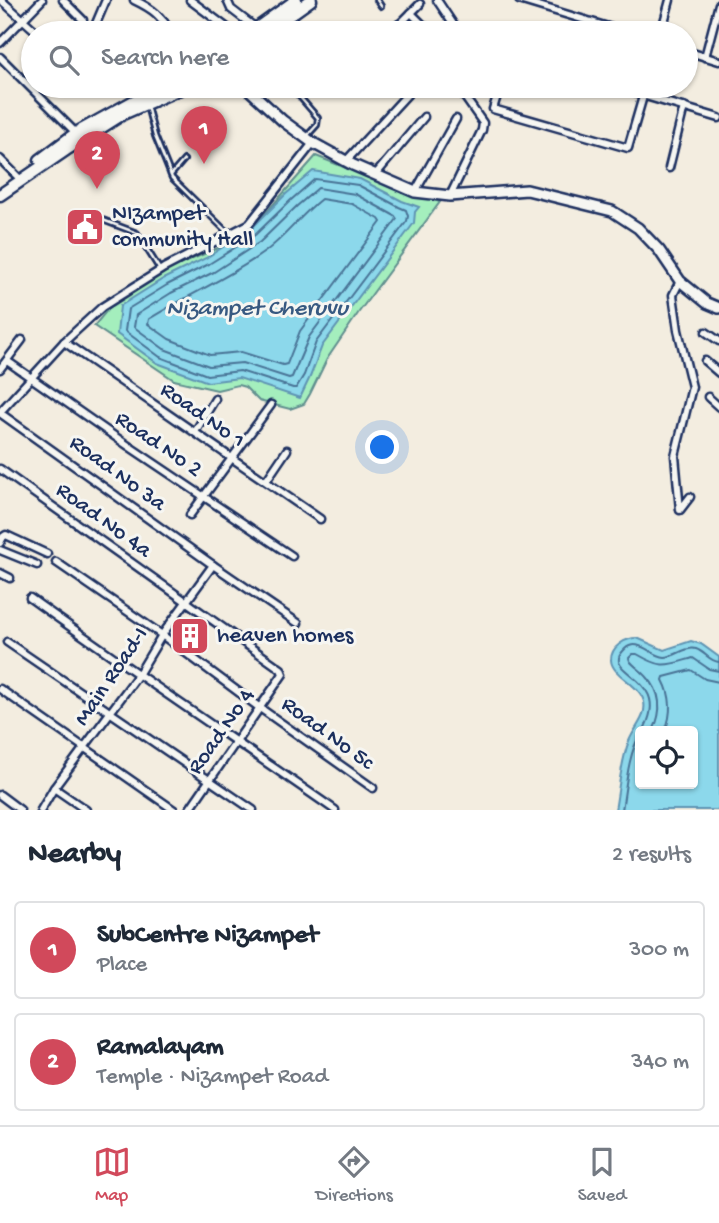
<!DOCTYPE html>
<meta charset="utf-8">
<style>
:root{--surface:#fff;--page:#f2f2f3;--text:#1f2937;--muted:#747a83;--line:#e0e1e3;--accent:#d1495b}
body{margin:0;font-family:"Gochi Hand",sans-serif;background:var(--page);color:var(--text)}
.controls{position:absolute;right:21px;bottom:21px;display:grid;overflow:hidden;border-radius:7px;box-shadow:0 2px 5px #0004}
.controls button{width:63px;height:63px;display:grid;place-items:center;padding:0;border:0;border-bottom:2px solid var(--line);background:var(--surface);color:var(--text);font:35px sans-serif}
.you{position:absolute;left:383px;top:448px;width:24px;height:24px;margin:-18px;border:5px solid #fff;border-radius:50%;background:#1a73e8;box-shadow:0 0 0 10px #1a73e833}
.badge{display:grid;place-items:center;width:46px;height:46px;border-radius:50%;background:var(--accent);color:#fff;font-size:23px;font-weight:700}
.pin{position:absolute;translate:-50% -58px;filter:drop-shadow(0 2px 4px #0008)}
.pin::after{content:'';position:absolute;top:37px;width:24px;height:21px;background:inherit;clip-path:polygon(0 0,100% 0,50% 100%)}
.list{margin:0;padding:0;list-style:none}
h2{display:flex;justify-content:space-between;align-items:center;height:91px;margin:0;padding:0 28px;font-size:30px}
h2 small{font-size:23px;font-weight:400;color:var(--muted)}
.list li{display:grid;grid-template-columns:46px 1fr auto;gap:21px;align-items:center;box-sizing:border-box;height:98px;margin:0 14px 14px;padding:0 14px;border:2px solid var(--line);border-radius:7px}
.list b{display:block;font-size:26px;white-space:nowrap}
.list p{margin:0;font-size:23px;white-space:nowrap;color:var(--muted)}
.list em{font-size:23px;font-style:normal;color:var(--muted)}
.icon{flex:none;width:38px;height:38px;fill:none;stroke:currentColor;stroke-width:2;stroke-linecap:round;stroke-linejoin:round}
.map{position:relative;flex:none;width:719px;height:810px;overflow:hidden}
.search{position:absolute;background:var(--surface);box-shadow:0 2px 5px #0004;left:21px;right:21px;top:21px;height:77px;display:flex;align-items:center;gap:18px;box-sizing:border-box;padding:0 24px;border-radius:38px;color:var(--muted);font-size:26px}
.sheet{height:315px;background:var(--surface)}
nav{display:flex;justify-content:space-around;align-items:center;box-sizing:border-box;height:98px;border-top:2px solid var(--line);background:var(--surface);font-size:19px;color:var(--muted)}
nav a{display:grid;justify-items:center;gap:4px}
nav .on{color:var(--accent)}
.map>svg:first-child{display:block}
</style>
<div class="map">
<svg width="719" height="810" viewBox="0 0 719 810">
<rect width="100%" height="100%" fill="#f3ede0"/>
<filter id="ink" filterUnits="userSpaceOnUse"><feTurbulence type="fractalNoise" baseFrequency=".0143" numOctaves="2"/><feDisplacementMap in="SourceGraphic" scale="14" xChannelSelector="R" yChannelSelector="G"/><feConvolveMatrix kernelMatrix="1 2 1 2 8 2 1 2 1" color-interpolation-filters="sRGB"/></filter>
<g filter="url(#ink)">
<!-- green -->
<polygon fill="#a4eebd" stroke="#608e8e" stroke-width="2" points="316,156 399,189 440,202 359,312 327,359 310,394 304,404 290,409 259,401 245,387 238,385 217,390 174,380 94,326 113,303 162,272 230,243 250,231"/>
<!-- water -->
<g fill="#8cd8eb" stroke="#5f94b3" stroke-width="2" fill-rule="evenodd">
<polygon points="313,171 360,179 402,201 419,207 415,212 414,223 322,346 310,377 300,398 239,378 208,382 157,363 117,334 120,306 163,279 206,258 251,229 286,194"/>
<path d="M 637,638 L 664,650 L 691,641 L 701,644 L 719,657 L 719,810 L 615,810 C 619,789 621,760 629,741 C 634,728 647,717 644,702 C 640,684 612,676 611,660 C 611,646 626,638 637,638 ZM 693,731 L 693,784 L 640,784 L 640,731 Z"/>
</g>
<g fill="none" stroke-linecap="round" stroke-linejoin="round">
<!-- shore -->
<g stroke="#487396" stroke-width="2">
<polygon points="315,179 358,185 399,207 406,210 408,216 407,221 316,342 304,375 296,388 293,388 240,371 207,375 160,357 125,331 128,309 167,285 209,264 255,235 291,200"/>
<polygon points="318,188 355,194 395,216 397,219 309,337 292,377 289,378 242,363 209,366 164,349 134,327 136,315 171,293 214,272 260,242 297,206"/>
<path d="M 321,199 L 352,204 L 379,219 L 381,222 L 300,331 L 287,364 L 283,365 L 241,352 L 210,355 L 169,339 L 148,324 L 149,319 C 187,295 229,278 266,251 C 286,236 301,215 321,199 Z"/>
<path d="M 643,731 C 671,682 615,676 619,658 C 619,655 623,651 625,649 C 638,637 651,656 665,657 C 675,657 686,646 696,649 C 705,652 709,661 719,662"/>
<path d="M 653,731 C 662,712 662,693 647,677 C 642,671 635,667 630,661 L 629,658 L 633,654 L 637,654 C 663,669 665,666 693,658 L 709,669 L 719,671"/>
<path d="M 665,731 C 672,714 672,697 663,680 L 664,677 L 691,670 L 705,679 L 719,682"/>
<path d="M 622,810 C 626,787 628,754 640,735"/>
</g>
<!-- lane casing -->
<g stroke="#1b2f5e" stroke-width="8">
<g id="lane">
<polyline points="377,0 381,6"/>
<polyline points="293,86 299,96 318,118 317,125 307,136"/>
<polyline points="147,106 155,136 172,178 227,232"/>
<polyline points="171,175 184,160"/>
<polyline points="87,214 137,233 160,270"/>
</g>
</g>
<!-- street casing -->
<g stroke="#1b2f5e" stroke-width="11">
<g id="street">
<polyline points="1,0 38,33"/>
<polyline points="63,0 83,20"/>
<path d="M 134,0 C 155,10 159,15 172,33"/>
<polyline points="190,0 234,33"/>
<polyline points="227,0 231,9 257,29"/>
<polyline points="437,0 459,33"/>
<polyline points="519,0 628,33"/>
<polyline points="411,13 431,33"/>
<polyline points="399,24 408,33"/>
<polyline points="92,33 106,0"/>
<polyline points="155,33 164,22"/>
<polyline points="391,33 420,4"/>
<polyline points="661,33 670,0"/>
<polyline points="0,43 42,0"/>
<polyline points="686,51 719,61"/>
<polyline points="0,57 76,133"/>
<polyline points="705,57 719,4"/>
<polyline points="500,86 493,109 628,148 646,86"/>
<polyline points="612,86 719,118"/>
<polyline points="0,159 18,177"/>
<polyline points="346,161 415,86"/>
<polyline points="669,168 684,107"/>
<polyline points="376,174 424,117"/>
<polyline points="415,192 456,119"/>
<polyline points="450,196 482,130 483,123 457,86"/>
<polyline points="680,281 673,295 678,330 692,387 675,456 680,510 690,497"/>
<polyline points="706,332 719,341"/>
<polyline points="64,342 320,519"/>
<polyline points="7,361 130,447 292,556"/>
<polyline points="705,361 719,373"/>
<polyline points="0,369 22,340"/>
<polyline points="708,397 719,407"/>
<polyline points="0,412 64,342 102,307 164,268 249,224 313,143"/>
<polyline points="0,413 213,565 298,623"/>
<polyline points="195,432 215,399"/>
<polyline points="0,469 281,669 283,674 189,810"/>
<polyline points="266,481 287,450"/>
<polyline points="190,515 271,405"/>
<polyline points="0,543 3,537 6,535 47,554"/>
<polyline points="0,550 37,565"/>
<polyline points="56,562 162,635 260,708 373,788"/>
<polyline points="0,573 10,578"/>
<path d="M 30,598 C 130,670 233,739 335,810"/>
<polyline points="7,642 253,810"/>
<polyline points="0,689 174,810"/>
<polyline points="54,788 86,810"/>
<polyline points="0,795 20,810"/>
<polyline points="41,810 54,788 138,675 162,635 213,565"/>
</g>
</g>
<!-- secondary casing -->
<g stroke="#1b2f5e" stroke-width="14">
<polyline id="secondary" points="245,86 283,121 313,143 353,165 415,192 450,196 527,190 612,211 638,228 659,250 680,281 707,303 719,308"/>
</g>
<!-- primary casing -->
<g stroke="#1b2f5e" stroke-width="15">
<g id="primary">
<polyline points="250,33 296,0"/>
<polyline points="265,33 311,0"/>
<polyline points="40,160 76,133 161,86"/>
<polyline points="0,195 66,150 123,114 187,86"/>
</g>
</g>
<!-- lane -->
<use href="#lane" stroke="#f6f6f2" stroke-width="2.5"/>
<!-- street -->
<use href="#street" stroke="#f6f6f2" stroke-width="6"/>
<!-- secondary -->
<use href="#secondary" stroke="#f6f6f2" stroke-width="9"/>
<!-- primary -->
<use href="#primary" stroke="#f6f6f2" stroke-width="10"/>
</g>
</g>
<!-- icons -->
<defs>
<g id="civic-square" transform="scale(2.0125)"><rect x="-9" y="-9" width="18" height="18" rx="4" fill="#d1495b" stroke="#f6f6f2"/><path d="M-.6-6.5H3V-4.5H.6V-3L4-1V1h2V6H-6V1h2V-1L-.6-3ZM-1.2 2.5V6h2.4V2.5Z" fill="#fff"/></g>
<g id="building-square" transform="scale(2.0125)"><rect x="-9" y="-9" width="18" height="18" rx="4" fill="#d1495b" stroke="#f6f6f2"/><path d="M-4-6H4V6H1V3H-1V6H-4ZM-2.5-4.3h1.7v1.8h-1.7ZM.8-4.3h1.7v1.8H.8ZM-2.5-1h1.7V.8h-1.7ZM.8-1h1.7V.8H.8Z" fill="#fff"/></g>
</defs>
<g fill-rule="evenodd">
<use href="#civic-square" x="85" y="227"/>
<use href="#building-square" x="190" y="636"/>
</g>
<g text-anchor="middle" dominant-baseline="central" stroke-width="6" stroke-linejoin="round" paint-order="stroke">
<!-- poi labels -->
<g font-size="23" fill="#1b2f5e" stroke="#f6f6f2" text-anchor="start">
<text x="112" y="214">NIzampet<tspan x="112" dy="26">community Hall</tspan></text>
<text x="217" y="636">heaven homes</text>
</g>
<!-- street labels -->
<g font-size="23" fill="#1b2f5e" stroke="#f6f6f2">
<text transform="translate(202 416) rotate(35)">Road No 1</text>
<text transform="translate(158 445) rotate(34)">Road No 2</text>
<text transform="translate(117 474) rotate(36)">Road No 3a</text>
<text transform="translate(103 521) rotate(36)">Road No 4a</text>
<text transform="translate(112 677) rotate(-56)">Main Road-I</text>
<text transform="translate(222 732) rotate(-55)">Road No 4</text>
<text transform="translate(327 734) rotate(36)">Road No 5c</text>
</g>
<!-- water labels -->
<g font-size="24" font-style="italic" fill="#375981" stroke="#f6f6f2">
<text x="257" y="309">Nizampet Cheruvu</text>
</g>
</g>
</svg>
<div class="controls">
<button><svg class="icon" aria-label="locate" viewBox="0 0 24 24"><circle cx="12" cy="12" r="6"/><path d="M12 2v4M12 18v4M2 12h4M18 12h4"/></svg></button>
</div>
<div class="you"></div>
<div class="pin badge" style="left:204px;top:164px">1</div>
<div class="pin badge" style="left:97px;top:189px">2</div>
<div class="search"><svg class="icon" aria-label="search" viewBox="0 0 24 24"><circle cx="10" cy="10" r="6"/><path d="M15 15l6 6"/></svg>Search here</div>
</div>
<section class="sheet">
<h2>Nearby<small>2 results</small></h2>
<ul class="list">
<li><span class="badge">1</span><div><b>SubCentre Nizampet</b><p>Place</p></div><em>300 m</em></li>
<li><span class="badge">2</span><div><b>Ramalayam</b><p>Temple · Nizampet Road</p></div><em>340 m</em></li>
</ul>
</section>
<nav>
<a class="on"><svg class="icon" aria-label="map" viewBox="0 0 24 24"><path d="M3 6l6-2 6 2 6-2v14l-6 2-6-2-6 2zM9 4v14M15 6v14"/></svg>Map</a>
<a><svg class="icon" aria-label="directions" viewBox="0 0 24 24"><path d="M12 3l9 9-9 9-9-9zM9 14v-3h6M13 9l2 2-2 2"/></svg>Directions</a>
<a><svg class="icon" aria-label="saved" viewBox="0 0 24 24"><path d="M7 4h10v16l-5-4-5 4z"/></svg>Saved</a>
</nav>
